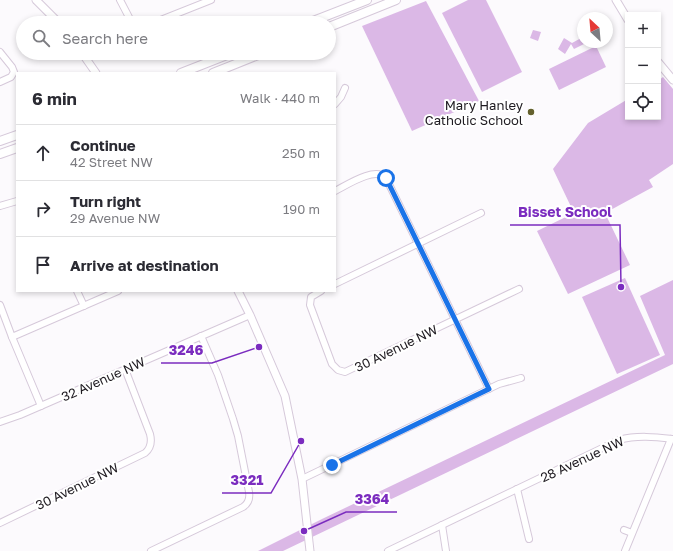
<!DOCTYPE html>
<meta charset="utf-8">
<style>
:root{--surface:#fff;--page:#f2f2f3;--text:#2b2b33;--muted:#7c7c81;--line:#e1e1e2}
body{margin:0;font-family:"Golos Text",sans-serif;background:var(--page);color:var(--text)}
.controls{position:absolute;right:12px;top:12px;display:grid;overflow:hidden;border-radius:0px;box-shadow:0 2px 6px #0003}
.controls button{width:36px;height:36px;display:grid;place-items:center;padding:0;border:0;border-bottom:1px solid var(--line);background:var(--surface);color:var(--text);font:20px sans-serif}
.compass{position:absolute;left:577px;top:12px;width:36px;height:36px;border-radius:50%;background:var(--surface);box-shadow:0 2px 6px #0003;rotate:334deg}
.stop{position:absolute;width:12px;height:12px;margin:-9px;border:3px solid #1a73e8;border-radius:50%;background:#fff}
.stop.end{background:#1a73e8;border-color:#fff;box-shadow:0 1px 4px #0008}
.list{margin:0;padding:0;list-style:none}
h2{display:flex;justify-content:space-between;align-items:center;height:52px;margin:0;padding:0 16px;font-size:17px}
h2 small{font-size:13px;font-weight:400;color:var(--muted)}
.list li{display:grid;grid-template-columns:26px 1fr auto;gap:12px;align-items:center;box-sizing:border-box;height:56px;padding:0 16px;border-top:1px solid var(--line)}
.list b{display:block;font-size:15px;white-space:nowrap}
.list p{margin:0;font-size:13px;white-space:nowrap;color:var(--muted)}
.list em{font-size:13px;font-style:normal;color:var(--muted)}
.icon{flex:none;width:22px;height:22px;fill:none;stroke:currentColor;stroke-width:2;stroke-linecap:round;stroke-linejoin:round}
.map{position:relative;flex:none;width:673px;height:551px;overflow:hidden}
.search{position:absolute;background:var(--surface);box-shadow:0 2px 6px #0003;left:16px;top:16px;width:320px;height:44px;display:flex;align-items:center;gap:10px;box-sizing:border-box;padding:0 14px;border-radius:22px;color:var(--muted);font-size:15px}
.panel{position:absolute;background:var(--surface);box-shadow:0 2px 6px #0003;left:16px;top:72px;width:320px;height:220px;border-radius:0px}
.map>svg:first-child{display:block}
</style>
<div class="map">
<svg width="673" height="551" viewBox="0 0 673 551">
<rect width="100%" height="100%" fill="#fcfafd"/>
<!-- park -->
<g fill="#dbb8e6">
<polygon points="468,0 486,0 522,72 482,92 442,13"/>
<polygon points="426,1 479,101 412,131 362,26"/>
<polygon points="533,30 541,32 538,41 530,38"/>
<polygon points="583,37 583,42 586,43 574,49 571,44 565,54 558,49 564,38 572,43"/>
<polygon points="596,46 606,67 559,90 549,69"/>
<polygon points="663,77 673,89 673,164 649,180 653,187 605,213 630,265 568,294 537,231 574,213 553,169 588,123 628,99 628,117 658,117 658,81"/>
<polygon points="625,278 660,355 617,374 582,297"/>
<polygon points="673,280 673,364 283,551 258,551 322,519 665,355 640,296"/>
</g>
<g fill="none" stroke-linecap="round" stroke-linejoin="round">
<!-- minor casing -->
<g stroke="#d6c9da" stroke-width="8">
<g id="minor">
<polyline points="120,0 132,23"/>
<polyline points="153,23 211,0"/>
<polyline points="0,52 12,67 14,72 11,77 0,82"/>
<polyline points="335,104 341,97 345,88"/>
<path d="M 335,191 C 347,185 375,166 386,178 L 489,389"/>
<polyline points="0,206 17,201"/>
<polyline points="335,284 481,213"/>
<polyline points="77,291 84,306"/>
<polyline points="321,291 311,297 310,305 332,364 338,370 345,372 519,289"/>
<polyline points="0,305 12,337 41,406"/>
<polyline points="12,337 118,291"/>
<polyline points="0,422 20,415 250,315"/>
<polyline points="302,479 499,384 521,378"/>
<polyline points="517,489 529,539"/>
<path d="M 0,523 L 145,453 C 151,448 152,442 150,434 L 125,369"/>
<polyline points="442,525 446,551"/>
<polyline points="624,530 632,533"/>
<path d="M 151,551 L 243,507 C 249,503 250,498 249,492 L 238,436 L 233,419 L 218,375 L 201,336"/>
<path d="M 388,551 L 619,440 C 637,435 655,437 673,439"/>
<polyline points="625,551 671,439"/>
</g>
</g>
<!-- tertiary casing -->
<g stroke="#d6c9da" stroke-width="9">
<g id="tertiary">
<polyline points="36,0 59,23"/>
<polyline points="616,0 628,20"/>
<polyline points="82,53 96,73"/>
<polyline points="658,62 673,80"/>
<polyline points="238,291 250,315 285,396 302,479 310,551"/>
</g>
</g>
<!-- secondary casing -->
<g stroke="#d6c9da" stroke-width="10">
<g id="secondary">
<polyline points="308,23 367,0"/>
<polyline points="329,27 396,0"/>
<polyline points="181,73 232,53"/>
<polyline points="213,73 263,53"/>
<polyline points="0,141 17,135"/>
<polyline points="0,154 17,148"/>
</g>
</g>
<!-- minor -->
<use href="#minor" stroke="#fff" stroke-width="6"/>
<!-- tertiary -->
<use href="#tertiary" stroke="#fff" stroke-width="7"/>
<!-- secondary -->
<use href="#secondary" stroke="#fff" stroke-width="8"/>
</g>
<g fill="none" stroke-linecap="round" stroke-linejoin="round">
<!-- route -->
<polyline stroke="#1a73e8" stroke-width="5" points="332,465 489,389 386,178"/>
</g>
<!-- markers -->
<circle fill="#64602d" stroke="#fff" stroke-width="1.5" cx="531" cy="112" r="4"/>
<g text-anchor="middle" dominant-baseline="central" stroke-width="4" stroke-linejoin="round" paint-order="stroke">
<!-- poi labels -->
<g font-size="13" fill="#1f1b21" stroke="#fff" text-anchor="end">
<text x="523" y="105">Mary Hanley<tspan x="523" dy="15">Catholic School</tspan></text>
</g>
<!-- street labels -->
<g font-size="13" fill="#1f1b21" stroke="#fff">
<text transform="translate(396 348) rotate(-26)">30 Avenue NW</text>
<text transform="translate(103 379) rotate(-24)">32 Avenue NW</text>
<text transform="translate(582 459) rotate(-25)">28 Avenue NW</text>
<text transform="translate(77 486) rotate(-26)">30 Avenue NW</text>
</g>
</g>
<!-- callouts -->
<path fill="none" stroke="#7b2cbf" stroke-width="1.5" d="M621 287L620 225H510M259 347L212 363H161M301 441L271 493H222M304 531L346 512H397"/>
<g fill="#7b2cbf" stroke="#fff" stroke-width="1.5">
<circle cx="621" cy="287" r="4"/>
<circle cx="259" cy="347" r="4"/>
<circle cx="301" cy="441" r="4"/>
<circle cx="304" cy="531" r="4"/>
</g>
<g font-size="14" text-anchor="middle" font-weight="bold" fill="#7b2cbf" stroke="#fff" stroke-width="4" stroke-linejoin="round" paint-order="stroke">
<text x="565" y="217">Bisset School</text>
<text x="186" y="355">3246</text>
<text x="247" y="485">3321</text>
<text x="372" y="504">3364</text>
</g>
</svg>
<div class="controls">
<button>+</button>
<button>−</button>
<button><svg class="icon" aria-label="locate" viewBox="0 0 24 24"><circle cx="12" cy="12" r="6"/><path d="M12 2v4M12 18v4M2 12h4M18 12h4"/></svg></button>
</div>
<svg class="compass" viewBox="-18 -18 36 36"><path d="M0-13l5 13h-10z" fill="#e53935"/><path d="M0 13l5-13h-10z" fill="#7c7c81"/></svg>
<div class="stop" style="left:386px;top:178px"></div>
<div class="stop end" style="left:332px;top:465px"></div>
<div class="search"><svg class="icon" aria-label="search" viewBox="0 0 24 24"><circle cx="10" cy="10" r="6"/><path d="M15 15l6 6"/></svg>Search here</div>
<section class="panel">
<h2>6 min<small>Walk · 440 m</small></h2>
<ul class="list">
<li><svg class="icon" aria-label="ahead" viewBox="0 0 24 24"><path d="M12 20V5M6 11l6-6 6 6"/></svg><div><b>Continue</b><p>42 Street NW</p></div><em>250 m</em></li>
<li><svg class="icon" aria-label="right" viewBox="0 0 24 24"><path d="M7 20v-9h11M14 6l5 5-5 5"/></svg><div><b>Turn right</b><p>29 Avenue NW</p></div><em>190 m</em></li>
<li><svg class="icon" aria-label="arrive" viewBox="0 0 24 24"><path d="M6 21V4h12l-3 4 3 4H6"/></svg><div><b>Arrive at destination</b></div></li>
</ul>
</section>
</div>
